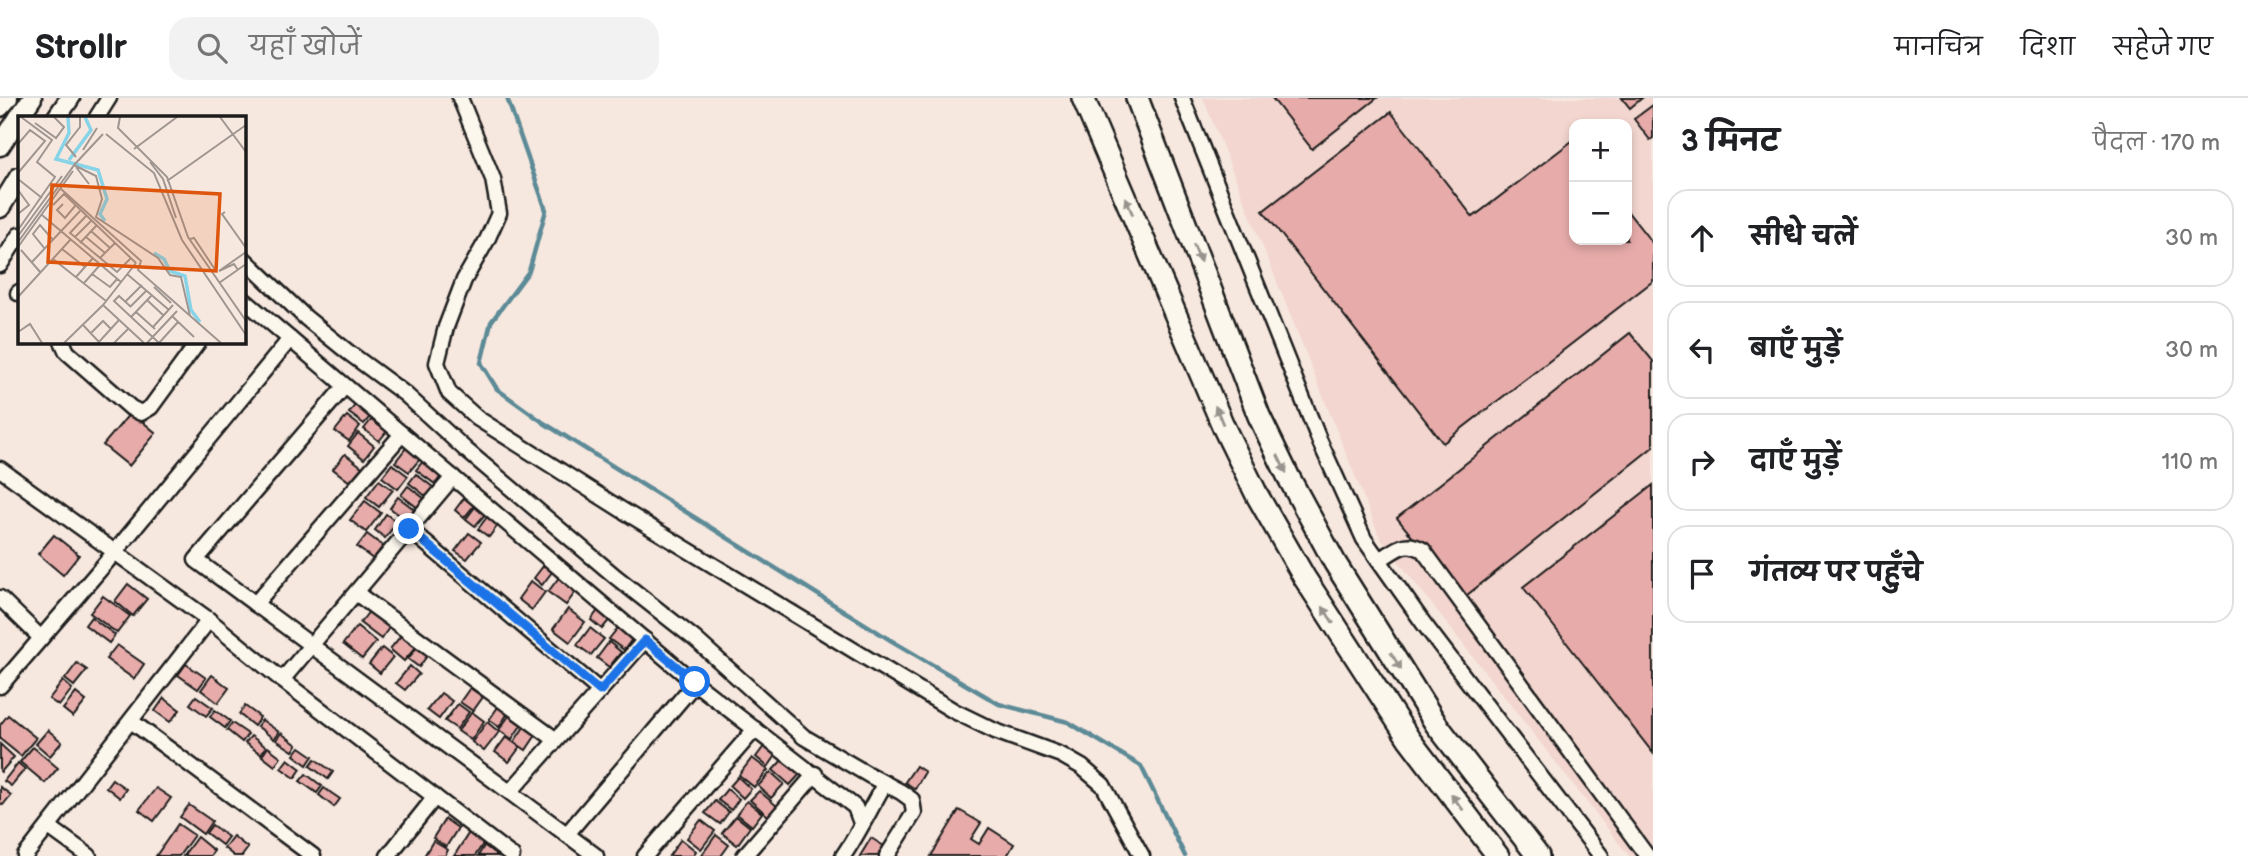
<!DOCTYPE html>
<html lang="hi">
<meta charset="utf-8">
<style>
:root{--surface:#fff;--page:#f2f2f2;--text:#202124;--muted:#757577;--line:#e0e0e0}
body{margin:0;font-family:"Balsamiq Sans","Playpen Sans Deva",sans-serif;background:var(--page);color:var(--text)}
.controls{position:absolute;right:21px;top:21px;display:grid;overflow:hidden;border-radius:14px;box-shadow:0 4px 10px #0003}
.controls button{width:63px;height:63px;display:grid;place-items:center;padding:0;border:0;border-bottom:2px solid var(--line);background:var(--surface);color:var(--text);font:35px sans-serif}
.stop{position:absolute;width:21px;height:21px;margin:-16px;border:5px solid #1a73e8;border-radius:50%;background:#fff}
.stop.end{background:#1a73e8;border-color:#fff;box-shadow:0 2px 7px #0008}
.list{margin:0;padding:0;list-style:none}
h2{display:flex;justify-content:space-between;align-items:center;height:91px;margin:0;padding:0 28px;font-size:30px}
h2 small{font-size:23px;font-weight:400;color:var(--muted)}
.list li{display:grid;grid-template-columns:46px 1fr auto;gap:21px;align-items:center;box-sizing:border-box;height:98px;margin:0 14px 14px;padding:0 14px;border:2px solid var(--line);border-radius:21px}
.list b{display:block;font-size:26px;white-space:nowrap}
.list em{font-size:23px;font-style:normal;color:var(--muted)}
.icon{flex:none;width:38px;height:38px;fill:none;stroke:currentColor;stroke-width:2;stroke-linecap:round;stroke-linejoin:round}
.map{position:relative;flex:none;width:1653px;height:758px;overflow:hidden}
header{display:flex;align-items:center;gap:42px;box-sizing:border-box;height:98px;padding:0 35px;background:var(--surface);border-bottom:2px solid var(--line)}
header strong{font-size:33px}
nav{display:flex;gap:38px;margin-inline-start:auto;font-size:24px}
.search{width:490px;height:63px;background:var(--page);display:flex;align-items:center;gap:18px;box-sizing:border-box;padding:0 24px;border-radius:21px;color:var(--muted);font-size:26px}
main{display:flex}
aside{flex:1;background:var(--surface)}
.map>svg:first-child{display:block}
</style>
<header>
<strong>Strollr</strong>
<div class="search"><svg class="icon" aria-label="search" viewBox="0 0 24 24"><circle cx="10" cy="10" r="6"/><path d="M15 15l6 6"/></svg>यहाँ खोजें</div>
<nav><a>मानचित्र</a><a>दिशा</a><a>सहेजे गए</a></nav>
</header>
<main>
<div class="map">
<svg width="1653" height="758" viewBox="0 0 1653 758">
<rect width="100%" height="100%" fill="#f7e8df"/>
<filter id="ink" filterUnits="userSpaceOnUse"><feTurbulence type="fractalNoise" baseFrequency=".0143" numOctaves="2"/><feDisplacementMap in="SourceGraphic" scale="14" xChannelSelector="R" yChannelSelector="G"/><feConvolveMatrix kernelMatrix="1 2 1 2 8 2 1 2 1" color-interpolation-filters="sRGB"/></filter>
<g filter="url(#ink)">
<!-- built -->
<path fill="#f2d6cf" fill-rule="evenodd" d="M 1203,0 L 1653,0 L 1653,758 L 1629,758 L 1380,440 ZM 1574,26 L 1627,26 L 1627,142 L 1574,142 Z"/>
<g fill="none" stroke-linecap="round" stroke-linejoin="round">
<!-- stream -->
<polyline stroke="#5c8a96" stroke-width="4.5" points="507,0 546,112 529,173 491,224 481,265 497,291 544,325 892,543 999,606 1068,624 1141,668 1185,758"/>
</g>
<!-- building -->
<g fill="#e7acaa" stroke="#1c1c1c" stroke-width="2">
<polygon points="1272,0 1377,0 1312,51"/>
<polygon points="1622,0 1642,0 1630,10"/>
<polygon points="1653,7 1653,40 1650,42 1634,21"/>
<polygon points="1391,14 1473,119 1572,43 1574,45 1574,142 1627,142 1627,113 1653,146 1653,183 1443,345 1263,113"/>
<polygon points="1630,235 1653,263 1653,349 1462,501 1397,420"/>
<polygon points="359,302 374,314 364,326 349,315"/>
<polygon points="131,314 156,335 129,368 103,347"/>
<polygon points="347,318 360,328 349,343 335,333"/>
<polygon points="371,322 387,333 379,343 364,331"/>
<polygon points="358,335 374,348 364,361 348,348"/>
<polygon points="406,350 420,361 409,374 395,364"/>
<polygon points="345,356 362,369 350,384 333,371"/>
<polygon points="424,362 442,377 435,386 416,372"/>
<polygon points="392,366 408,378 398,391 382,379"/>
<polygon points="416,376 434,390 427,399 409,385"/>
<polygon points="379,382 393,392 379,409 366,399"/>
<polygon points="1653,387 1653,655 1523,489"/>
<polygon points="408,388 425,401 418,410 401,397"/>
<polygon points="467,396 477,404 464,420 455,412"/>
<polygon points="398,399 414,411 406,422 390,410"/>
<polygon points="365,403 381,415 366,434 350,422"/>
<polygon points="478,405 488,413 475,428 466,421"/>
<polygon points="490,415 501,423 489,439 478,431"/>
<polygon points="386,416 397,424 385,440 375,432"/>
<polygon points="469,435 481,444 467,461 455,453"/>
<polygon points="367,436 383,448 373,461 357,449"/>
<polygon points="54,437 79,457 63,477 38,456"/>
<polygon points="544,467 552,474 542,487 534,480"/>
<polygon points="563,474 580,488 566,507 548,494"/>
<polygon points="531,483 545,494 532,512 518,501"/>
<polygon points="128,486 147,501 133,518 115,503"/>
<polygon points="103,498 130,518 117,535 90,515"/>
<polygon points="568,511 585,524 570,544 553,531"/>
<polygon points="599,511 611,520 602,531 591,522"/>
<polygon points="370,512 391,527 381,541 360,525"/>
<polygon points="91,519 115,537 109,545 85,527"/>
<polygon points="621,526 635,537 624,552 609,541"/>
<polygon points="357,528 376,544 362,561 343,546"/>
<polygon points="590,530 604,541 591,557 577,547"/>
<polygon points="403,535 418,547 404,563 390,551"/>
<polygon points="609,544 621,554 609,569 597,560"/>
<polygon points="117,547 144,566 134,581 106,561"/>
<polygon points="418,548 429,555 419,569 408,561"/>
<polygon points="382,550 393,559 380,575 369,566"/>
<polygon points="77,565 87,572 74,588 65,581"/>
<polygon points="186,566 206,580 198,591 178,577"/>
<polygon points="410,568 419,576 405,592 396,585"/>
<polygon points="212,577 229,590 218,605 201,592"/>
<polygon points="63,583 72,591 59,608 49,601"/>
<polygon points="470,590 483,599 473,613 460,604"/>
<polygon points="76,595 86,603 73,619 63,611"/>
<polygon points="441,595 452,603 439,621 427,612"/>
<polygon points="196,598 213,610 206,618 190,606"/>
<polygon points="164,600 180,612 170,624 155,613"/>
<polygon points="458,606 469,614 457,631 445,623"/>
<polygon points="500,606 510,612 499,629 489,622"/>
<polygon points="245,608 260,619 254,628 239,616"/>
<polygon points="215,612 230,623 225,630 210,619"/>
<polygon points="472,614 484,623 471,642 458,633"/>
<polygon points="511,615 524,623 512,641 499,632"/>
<polygon points="8,617 36,640 21,658 0,641 0,627"/>
<polygon points="262,622 279,634 274,641 257,628"/>
<polygon points="487,624 499,634 484,653 472,644"/>
<polygon points="232,625 248,636 242,644 227,632"/>
<polygon points="524,629 536,637 526,652 514,644"/>
<polygon points="48,632 62,644 50,658 36,646"/>
<polygon points="281,635 297,647 293,653 276,642"/>
<polygon points="251,638 266,649 261,656 245,645"/>
<polygon points="506,639 520,649 509,664 495,654"/>
<polygon points="0,646 14,659 1,674 0,673"/>
<polygon points="765,647 777,656 768,669 756,659"/>
<polygon points="33,649 58,670 45,685 20,664"/>
<polygon points="268,649 281,659 275,668 262,658"/>
<polygon points="300,649 313,658 307,667 294,657"/>
<polygon points="752,660 768,672 754,689 739,677"/>
<polygon points="784,660 801,675 790,687 773,672"/>
<polygon points="288,661 301,671 295,680 281,670"/>
<polygon points="315,661 333,674 328,681 310,668"/>
<polygon points="18,665 25,671 11,688 4,683"/>
<polygon points="916,668 925,674 915,691 905,684"/>
<polygon points="771,674 784,686 771,700 758,688"/>
<polygon points="306,676 322,688 317,695 300,683"/>
<polygon points="738,679 751,691 743,700 730,688"/>
<polygon points="112,681 126,691 120,700 106,689"/>
<polygon points="0,689 11,697 3,707 0,705"/>
<polygon points="156,690 171,700 154,723 139,712"/>
<polygon points="324,690 340,701 334,709 319,697"/>
<polygon points="727,691 739,701 731,712 718,702"/>
<polygon points="759,693 777,708 768,718 750,702"/>
<polygon points="715,703 729,714 720,726 705,715"/>
<polygon points="747,703 762,715 752,728 737,716"/>
<polygon points="189,707 212,723 203,736 180,719"/>
<polygon points="959,712 981,725 971,741 979,746 989,730 1014,746 1007,758 931,758"/>
<polygon points="736,718 750,729 737,747 722,735"/>
<polygon points="445,721 458,730 446,749 433,740"/>
<polygon points="701,722 715,733 701,751 687,740"/>
<polygon points="178,726 194,737 179,758 156,758"/>
<polygon points="212,727 228,739 222,747 206,735"/>
<polygon points="470,733 485,743 475,758 454,758"/>
<polygon points="716,737 729,747 721,758 701,758"/>
<polygon points="233,738 248,750 242,758 234,758 224,750"/>
<polygon points="197,739 214,753 210,758 183,758"/>
<polygon points="871,740 884,748 878,758 860,758"/>
<polygon points="681,741 696,753 693,758 669,758"/>
<polygon points="433,743 448,752 445,758 424,758"/>
<polygon points="487,743 504,758 478,758"/>
</g>
<g fill="none" stroke-linecap="round" stroke-linejoin="round">
<!-- minor casing -->
<g stroke="#1c1c1c" stroke-width="19">
<g id="minor">
<polyline points="460,0 493,81 499,115 487,142 464,182 446,229 437,265 449,295 477,320 622,412 954,613 995,633 1061,657 1082,669 1103,687 1142,758"/>
<polyline points="1182,0 1320,344 1364,441 1424,526 1601,758"/>
<polyline points="97,19 109,0"/>
<polyline points="243,160 306,220 348,254 405,296 466,352 616,479 695,541 804,639 869,677 901,694 912,702 914,715 887,758"/>
<polyline points="0,167 19,137"/>
<polyline points="18,195 19,194"/>
<polyline points="243,201 695,585 855,709 861,725"/>
<polyline points="62,243 67,254 131,310 141,315 151,309 199,243"/>
<polyline points="345,288 196,462 596,758"/>
<polyline points="0,371 209,522 282,582 512,758"/>
<polyline points="409,431 600,593"/>
<path d="M 1379,462 C 1396,452 1404,441 1423,452 L 1647,758"/>
<polyline points="356,495 556,642"/>
<polyline points="0,500 41,540"/>
<polyline points="255,506 402,336"/>
<polyline points="282,582 453,379"/>
<polyline points="0,588 115,454 290,241"/>
<polyline points="131,623 313,758"/>
<polyline points="510,694 645,542"/>
<polyline points="49,729 89,758"/>
<polyline points="567,736 695,585"/>
<polyline points="25,758 209,522"/>
<polyline points="388,758 435,699"/>
<polyline points="645,758 755,631"/>
<polyline points="744,758 815,676"/>
<path d="M 843,758 C 859,735 871,709 885,685"/>
</g>
</g>
<!-- tertiary casing -->
<g stroke="#1c1c1c" stroke-width="23">
<g id="tertiary">
<polyline points="0,9 8,0"/>
<polyline points="19,19 32,0"/>
<polyline points="57,19 70,0"/>
<polyline points="0,48 19,19"/>
<polyline points="0,110 19,79"/>
</g>
</g>
<!-- secondary casing -->
<g stroke="#1c1c1c" stroke-width="26">
<g id="secondary">
<polyline points="1083,0 1224,330 1257,397 1304,479 1409,641 1498,758"/>
<polyline points="1137,0 1259,318 1289,380 1335,465 1436,626 1538,758"/>
</g>
</g>
<!-- minor -->
<use href="#minor" stroke="#fbf7ec" stroke-width="14"/>
<!-- tertiary -->
<use href="#tertiary" stroke="#fbf7ec" stroke-width="18"/>
<!-- secondary -->
<use href="#secondary" stroke="#fbf7ec" stroke-width="21"/>
</g>
<!-- one-way arrows -->
<defs><path id="oneway-solid" d="M-6-.8H1V-3.2L6.5 0L1 3.2V.8H-6Z" transform="scale(1.75)"/></defs>
<g fill="#97948e">
<use href="#oneway-solid" transform="translate(1129 108) rotate(-113)"/>
<use href="#oneway-solid" transform="translate(1197 155) rotate(69)"/>
<use href="#oneway-solid" transform="translate(1219 317) rotate(-113)"/>
<use href="#oneway-solid" transform="translate(1282 366) rotate(64)"/>
<use href="#oneway-solid" transform="translate(1328 517) rotate(-123)"/>
<use href="#oneway-solid" transform="translate(1396 563) rotate(58)"/>
<use href="#oneway-solid" transform="translate(1457 704) rotate(-127)"/>
</g>
</g>
<g fill="none" stroke-linecap="round" stroke-linejoin="round" filter="url(#ink)">
<!-- route -->
<polyline stroke="#1a73e8" stroke-width="9" points="409,431 600,593 645,542 695,584"/>
</g>
<!-- overview -->
<g transform="translate(18 18)">
<rect width="228" height="228" fill="#f7e8df"/>
<path fill="none" stroke="#87d3e7" stroke-width="3.5" d="M 50,1 L 51,17 L 38,43 L 80,54 L 89,83 L 82,98 L 87,105M 51,44 L 73,14 L 67,1M 136,137 L 146,143 L 152,155 L 167,160 L 173,194 L 182,206"/>
<path fill="none" stroke="#9f9691" stroke-width="2" d="M 102,1 L 100,12 L 149,61 L 170,121 L 228,205M 202,1 L 228,36M 17,7 L 38,22 L 46,11 L 36,1M 88,18 L 136,57 L 164,124 L 228,219M 0,28 L 12,14 L 27,25 L 0,57M 116,33 L 159,1M 65,34 L 79,12M 58,41 L 48,29 L 62,11 L 62,1M 132,46 L 145,63 L 158,102M 56,49 L 78,60 L 84,83 L 78,101 L 140,142 L 152,159 L 163,161 L 172,200M 58,51 L 71,68M 0,63 L 24,82M 149,65 L 228,9M 43,73 L 123,145 L 120,154 L 203,227M 0,74 L 11,89 L 0,98M 45,88 L 39,94 L 47,102 L 57,90M 35,89 L 46,78 L 118,147M 207,96 L 204,98 L 228,132M 24,99 L 103,166M 68,100 L 52,117 L 99,156 L 113,142M 0,114 L 37,61 L 19,46 L 34,24 L 3,1M 73,115 L 92,132M 0,120 L 44,60M 57,121 L 73,105M 68,121 L 87,137M 172,123 L 176,122 L 198,155M 0,126 L 57,48 L 85,18M 62,127 L 78,110M 0,131 L 55,55M 27,133 L 15,118 L 22,109 L 35,124M 44,133 L 67,151M 3,134 L 23,157M 82,142 L 97,127M 35,143 L 88,185M 14,146 L 62,95M 220,154 L 216,148 L 201,155 L 228,136M 74,158 L 92,171 L 99,163M 109,158 L 151,194M 58,161 L 75,142M 66,167 L 82,149M 201,167 L 228,148M 136,171 L 153,187M 0,181 L 53,123M 129,184 L 145,199M 107,186 L 124,169M 85,189 L 126,227M 112,191 L 129,174M 113,191 L 101,180 L 96,185 L 141,227M 118,196 L 137,213M 154,200 L 176,221M 113,201 L 134,179M 65,209 L 81,226M 135,211 L 155,189M 0,216 L 12,208 L 24,227M 73,217 L 85,205 L 93,213M 46,227 L 85,189 L 118,147M 80,227 L 101,204M 96,227 L 111,212M 129,227 L 159,195M 141,227 L 160,206"/>
<path fill="#de560d" fill-opacity="0.15" stroke="#de560d" stroke-width="3.5" d="M 34,69 L 202,78 L 198,155 L 30,146 Z"/>
<rect width="228" height="228" fill="none" stroke="#1c1c1c" stroke-width="3.5"/>
</g>
</svg>
<div class="controls">
<button>+</button>
<button>−</button>
</div>
<div class="stop" style="left:695px;top:584px"></div>
<div class="stop end" style="left:409px;top:431px"></div>
</div>
<aside>
<h2>3 मिनट<small>पैदल · 170 m</small></h2>
<ul class="list">
<li><svg class="icon" aria-label="ahead" viewBox="0 0 24 24"><path d="M12 20V5M6 11l6-6 6 6"/></svg><div><b>सीधे चलें</b></div><em>30 m</em></li>
<li><svg class="icon" aria-label="left" viewBox="0 0 24 24"><path d="M17 20v-9H6M10 6l-5 5 5 5"/></svg><div><b>बाएँ मुड़ें</b></div><em>30 m</em></li>
<li><svg class="icon" aria-label="right" viewBox="0 0 24 24"><path d="M7 20v-9h11M14 6l5 5-5 5"/></svg><div><b>दाएँ मुड़ें</b></div><em>110 m</em></li>
<li><svg class="icon" aria-label="arrive" viewBox="0 0 24 24"><path d="M6 21V4h12l-3 4 3 4H6"/></svg><div><b>गंतव्य पर पहुँचे</b></div></li>
</ul>
</aside>
</main>
